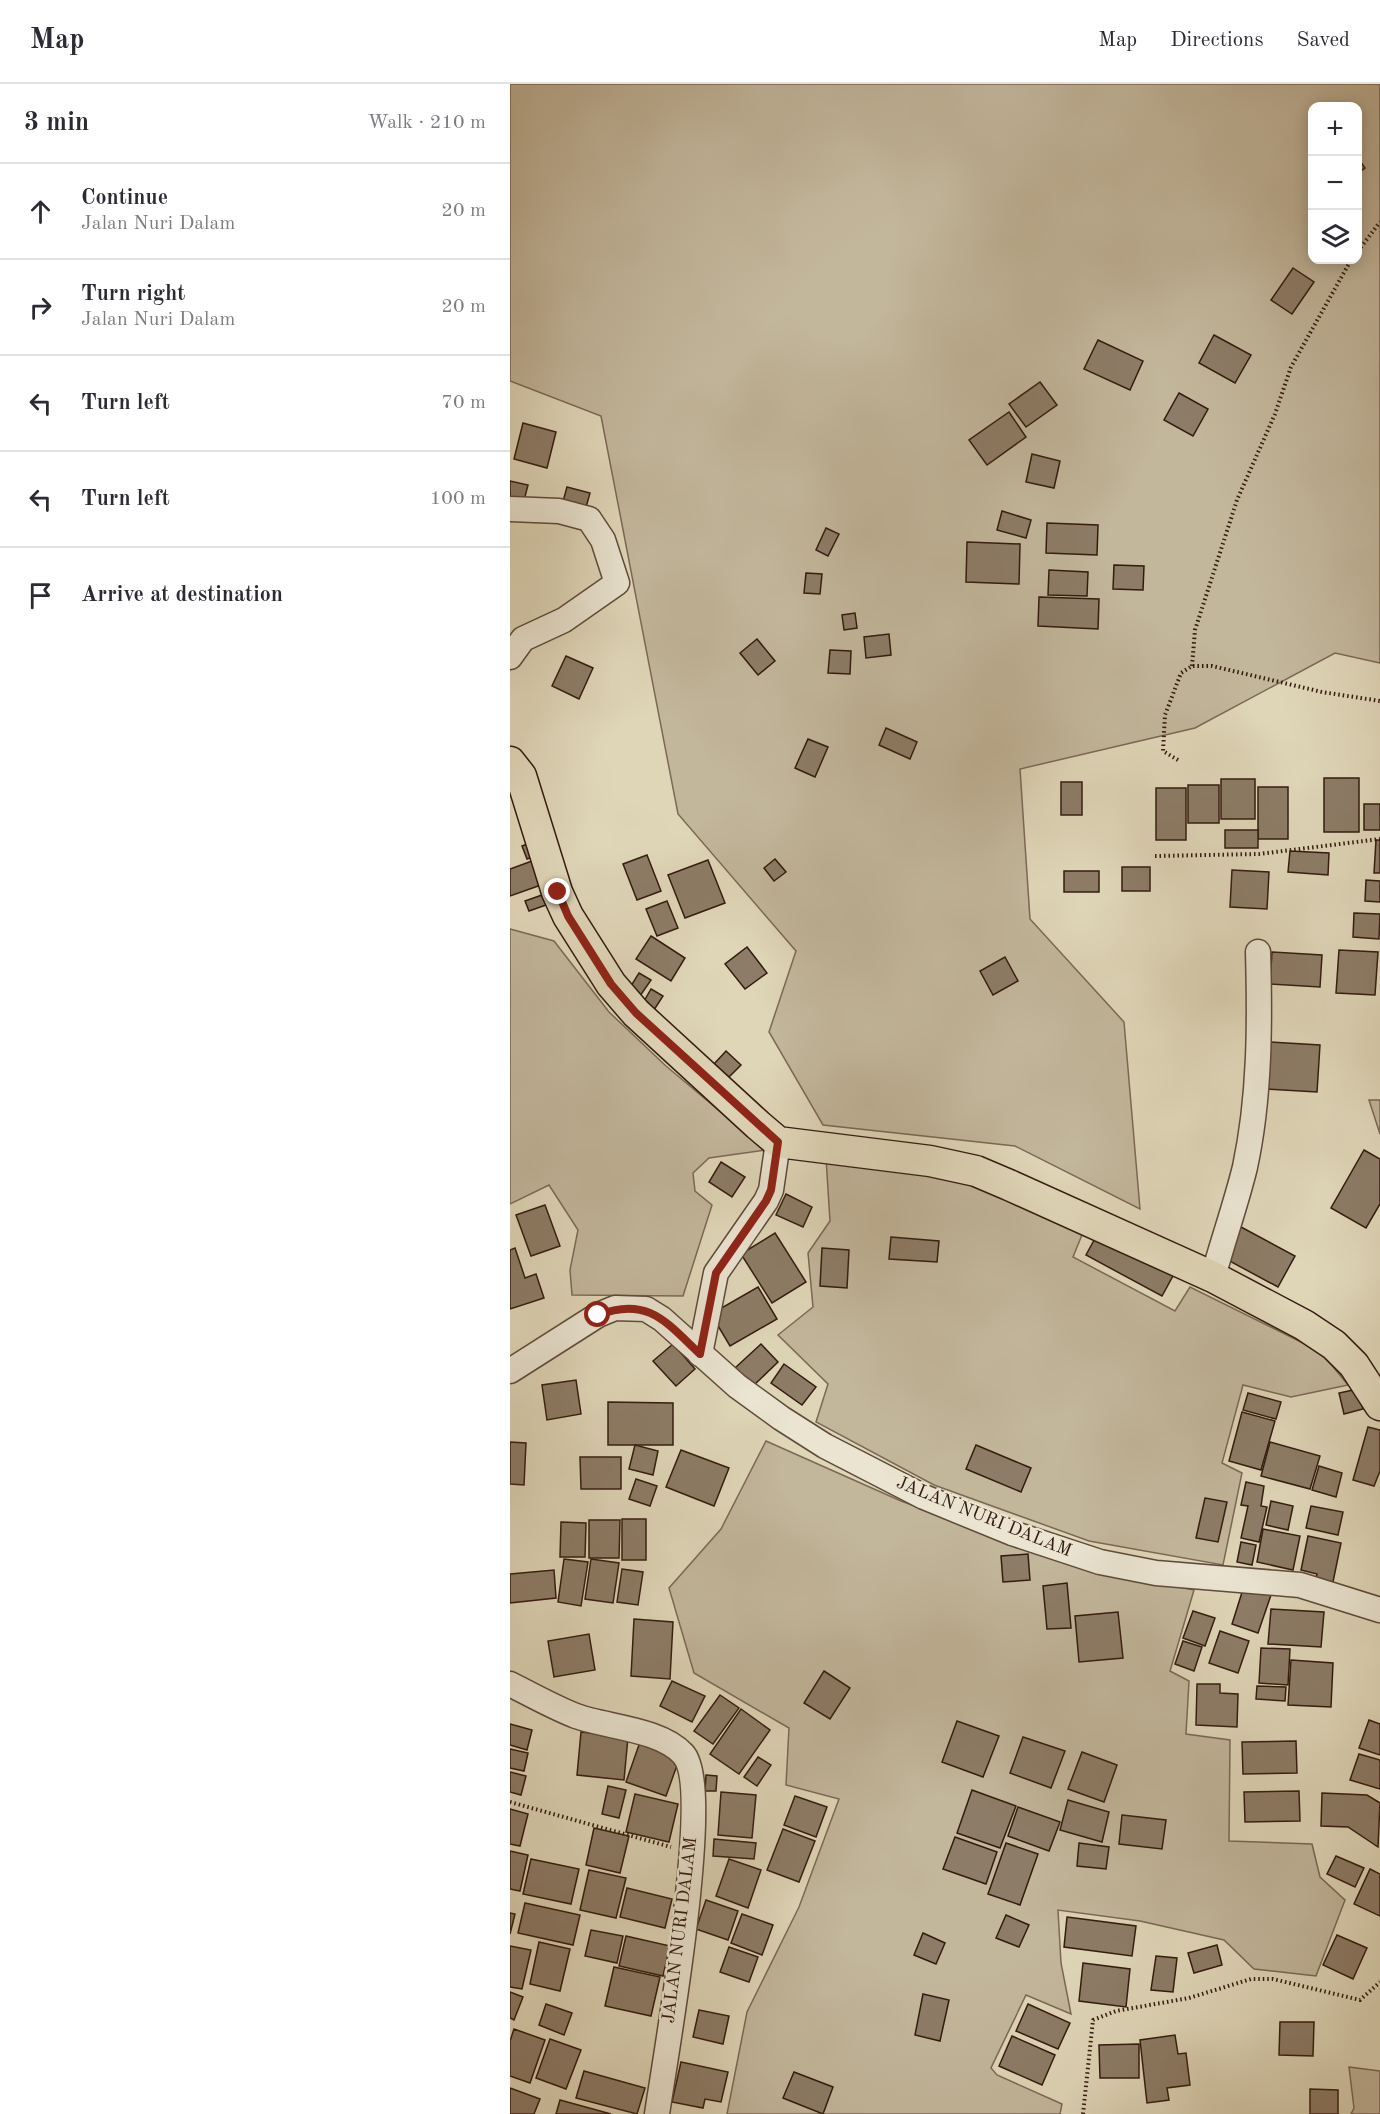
<!DOCTYPE html>
<meta charset="utf-8">
<style>
:root{--surface:#fff;--page:#f2f2f3;--text:#2b2b33;--muted:#7c7c81;--line:#e1e1e2}
body{margin:0;font-family:"Old Standard TT",serif;background:var(--page);color:var(--text)}
.controls{position:absolute;right:18px;top:18px;display:grid;overflow:hidden;border-radius:12px;box-shadow:0 3px 15px #0003}
.controls button{width:54px;height:54px;display:grid;place-items:center;padding:0;border:0;border-bottom:2px solid var(--line);background:var(--surface);color:var(--text);font:30px sans-serif}
.stop{position:absolute;width:18px;height:18px;margin:-14px;border:4px solid #8f2418;border-radius:50%;background:#fff}
.stop.end{background:#8f2418;border-color:#fff;box-shadow:0 2px 6px #0008}
.list{margin:0;padding:0;list-style:none}
h2{display:flex;justify-content:space-between;align-items:center;height:78px;margin:0;padding:0 24px;font-size:26px}
h2 small{font-size:20px;font-weight:400;color:var(--muted)}
.list li{display:grid;grid-template-columns:39px 1fr auto;gap:18px;align-items:center;box-sizing:border-box;height:96px;padding:0 24px;border-top:2px solid var(--line)}
.list b{display:block;font-size:22px;white-space:nowrap}
.list p{margin:0;font-size:20px;white-space:nowrap;color:var(--muted)}
.list em{font-size:20px;font-style:normal;color:var(--muted)}
.icon{flex:none;width:33px;height:33px;fill:none;stroke:currentColor;stroke-width:2;stroke-linecap:round;stroke-linejoin:round}
.map{position:relative;flex:none;width:870px;height:2030px;overflow:hidden}
header{display:flex;align-items:center;gap:36px;box-sizing:border-box;height:84px;padding:0 30px;background:var(--surface);border-bottom:2px solid var(--line)}
header strong{font-size:28px}
nav{display:flex;gap:33px;margin-inline-start:auto;font-size:21px}
main{display:flex}
aside{flex:1;background:var(--surface)}
.map>svg:first-child{display:block}
</style>
<header>
<strong>Map</strong>
<nav><a>Map</a><a>Directions</a><a>Saved</a></nav>
</header>
<main>
<aside>
<h2>3 min<small>Walk · 210 m</small></h2>
<ul class="list">
<li><svg class="icon" aria-label="ahead" viewBox="0 0 24 24"><path d="M12 20V5M6 11l6-6 6 6"/></svg><div><b>Continue</b><p>Jalan Nuri Dalam</p></div><em>20 m</em></li>
<li><svg class="icon" aria-label="right" viewBox="0 0 24 24"><path d="M7 20v-9h11M14 6l5 5-5 5"/></svg><div><b>Turn right</b><p>Jalan Nuri Dalam</p></div><em>20 m</em></li>
<li><svg class="icon" aria-label="left" viewBox="0 0 24 24"><path d="M17 20v-9H6M10 6l-5 5 5 5"/></svg><div><b>Turn left</b></div><em>70 m</em></li>
<li><svg class="icon" aria-label="left" viewBox="0 0 24 24"><path d="M17 20v-9H6M10 6l-5 5 5 5"/></svg><div><b>Turn left</b></div><em>100 m</em></li>
<li><svg class="icon" aria-label="arrive" viewBox="0 0 24 24"><path d="M6 21V4h12l-3 4 3 4H6"/></svg><div><b>Arrive at destination</b></div></li>
</ul>
</aside>
<div class="map">
<svg width="870" height="2030" viewBox="0 0 870 2030">
<rect width="100%" height="100%" fill="#dfd6b8"/>
<filter id="stains"><feTurbulence type="fractalNoise" baseFrequency=".00333" numOctaves="4"/><feColorMatrix values="0 0 0 0 .2 0 0 0 0 .09 0 0 0 0 .02 0 0 0 .5 -.17"/></filter>
<radialGradient id="worn" r=".72"><stop offset=".6" stop-color="#630" stop-opacity="0"/><stop offset="1" stop-color="#630" stop-opacity=".3"/></radialGradient>
<!-- green -->
<g fill="#c2b69b" stroke="#7b6856" stroke-width="1.5" fill-rule="evenodd">
<path d="M 0,0 L 870,0 L 870,579 L 825,569 L 685,644 L 510,685 L 520,835 L 614,938 L 630,1125 L 505,1062 L 313,1041 L 259,948 L 286,867 L 168,730 L 91,332 L 0,297 ZM 802,22 L 848,22 L 848,176 L 802,176 Z"/>
<polygon points="0,845 44,857 99,928 156,982 256,1066 199,1074 183,1089 185,1107 202,1121 173,1212 62,1211 60,1186 68,1146 39,1101 0,1120"/>
<polygon points="859,1016 870,1016 870,1050"/>
<polygon points="316,1074 460,1097 574,1146 563,1173 665,1227 680,1203 811,1268 838,1301 781,1313 733,1301 712,1379 732,1389 713,1481 579,1457 424,1401 306,1338 318,1300 268,1251 303,1223 298,1169 320,1137"/>
<polygon points="256,1357 391,1417 500,1457 590,1487 684,1506 660,1587 679,1597 676,1650 720,1656 719,1757 802,1760 810,1793 835,1816 806,1892 744,1885 714,1856 630,1837 548,1826 551,1879 561,1930 516,1911 481,1984 487,1991 552,2020 550,2030 217,2030 237,1928 289,1823 329,1715 276,1701 279,1644 184,1589 159,1504 211,1445"/>
<polygon points="839,1983 870,1987 870,2030 841,2030 844,2024"/>
</g>
<!-- building -->
<g fill="#8d7c67" stroke="#341b10" stroke-width="1.5">
<polygon points="848,74 855,84 848,89"/>
<polygon points="783,184 804,198 782,230 761,216"/>
<polygon points="704,251 741,271 725,299 689,279"/>
<polygon points="588,256 633,277 620,306 574,285"/>
<polygon points="530,298 547,321 516,343 499,320"/>
<polygon points="669,309 698,325 683,352 654,336"/>
<polygon points="499,328 516,353 477,381 459,356"/>
<polygon points="13,339 46,348 37,384 4,375"/>
<polygon points="522,370 550,377 544,404 516,398"/>
<polygon points="0,397 18,401 12,424 0,421"/>
<polygon points="57,403 80,409 75,427 52,421"/>
<polygon points="492,427 521,436 516,454 487,446"/>
<polygon points="537,439 588,441 587,471 536,469"/>
<polygon points="316,444 329,450 318,472 306,466"/>
<polygon points="457,458 510,460 509,500 456,498"/>
<polygon points="604,481 634,482 633,506 603,505"/>
<polygon points="539,486 578,488 577,512 538,511"/>
<polygon points="296,489 312,490 310,510 294,509"/>
<polygon points="529,513 589,515 588,545 528,542"/>
<polygon points="345,529 347,544 334,546 332,531"/>
<polygon points="379,550 381,571 356,574 354,553"/>
<polygon points="247,555 265,577 248,591 230,569"/>
<polygon points="320,566 341,567 340,590 318,589"/>
<polygon points="56,572 83,584 69,615 42,602"/>
<polygon points="376,644 407,658 400,675 369,661"/>
<polygon points="298,655 318,663 305,693 285,684"/>
<rect x="814" y="694" width="35" height="54"/>
<rect x="711" y="695" width="34" height="40"/>
<rect x="551" y="698" width="21" height="33"/>
<rect x="678" y="701" width="31" height="38"/>
<rect x="748" y="703" width="30" height="52"/>
<rect x="646" y="704" width="30" height="52"/>
<rect x="854" y="720" width="16" height="26"/>
<rect x="715" y="746" width="33" height="18"/>
<polygon points="866,756 870,756 870,789 864,789"/>
<polygon points="20,759 25,772 17,775 12,762"/>
<polygon points="780,767 819,769 818,791 778,788"/>
<polygon points="137,771 151,807 127,816 113,780"/>
<polygon points="265,775 276,788 264,797 254,784"/>
<polygon points="198,776 215,819 175,834 158,791"/>
<polygon points="22,777 31,801 0,812 0,785"/>
<rect x="612" y="783" width="28" height="24"/>
<polygon points="722,786 759,788 757,825 720,823"/>
<rect x="554" y="787" width="35" height="21"/>
<polygon points="856,796 870,797 870,818 855,817"/>
<polygon points="32,811 36,821 19,827 15,817"/>
<polygon points="157,817 168,844 147,852 136,825"/>
<polygon points="844,829 870,830 869,855 843,853"/>
<polygon points="141,852 175,874 161,897 126,875"/>
<polygon points="237,863 257,889 235,905 215,880"/>
<polygon points="829,866 868,868 865,911 826,909"/>
<polygon points="762,868 812,871 810,903 760,900"/>
<polygon points="495,873 508,897 483,911 470,887"/>
<polygon points="129,889 141,896 130,912 119,905"/>
<polygon points="141,905 153,912 144,926 133,919"/>
<polygon points="759,958 810,961 807,1008 756,1005"/>
<polygon points="216,967 231,981 218,994 204,980"/>
<polygon points="854,1066 870,1075 870,1120 856,1144 821,1124"/>
<polygon points="211,1078 235,1093 222,1113 199,1098"/>
<polygon points="276,1110 302,1123 293,1143 266,1131"/>
<polygon points="35,1121 50,1162 21,1172 6,1131"/>
<polygon points="731,1143 785,1172 768,1203 714,1174"/>
<polygon points="265,1149 296,1198 262,1219 231,1170"/>
<polygon points="588,1149 664,1190 652,1212 576,1171"/>
<polygon points="381,1153 429,1157 427,1178 379,1175"/>
<polygon points="5,1164 15,1194 26,1190 34,1214 0,1225 0,1166"/>
<polygon points="312,1164 339,1166 337,1204 310,1202"/>
<polygon points="248,1203 267,1235 220,1262 201,1230"/>
<polygon points="163,1260 185,1285 166,1302 143,1277"/>
<polygon points="251,1260 268,1278 243,1302 225,1284"/>
<polygon points="274,1280 306,1303 292,1321 261,1299"/>
<polygon points="66,1296 71,1330 37,1336 32,1301"/>
<polygon points="848,1305 853,1325 834,1330 829,1309"/>
<polygon points="738,1309 771,1318 766,1335 733,1326"/>
<polygon points="98,1318 163,1319 163,1361 98,1361"/>
<polygon points="732,1328 765,1337 751,1386 719,1377"/>
<polygon points="858,1343 870,1346 870,1387 864,1402 843,1396"/>
<polygon points="0,1358 16,1359 14,1401 0,1400"/>
<polygon points="760,1358 810,1372 800,1405 751,1392"/>
<polygon points="125,1361 148,1367 143,1391 119,1385"/>
<polygon points="466,1361 521,1384 511,1408 456,1385"/>
<polygon points="171,1366 219,1384 204,1422 156,1403"/>
<polygon points="70,1373 111,1373 111,1405 71,1405"/>
<polygon points="809,1382 832,1389 826,1413 802,1406"/>
<polygon points="126,1395 147,1402 140,1422 119,1415"/>
<polygon points="736,1398 754,1402 751,1422 757,1423 749,1458 731,1454 738,1422 731,1421"/>
<polygon points="695,1414 717,1418 708,1458 686,1454"/>
<polygon points="761,1417 783,1422 778,1446 756,1441"/>
<polygon points="801,1422 833,1428 828,1451 796,1444"/>
<rect x="112" y="1435" width="24" height="41"/>
<polygon points="79,1436 110,1436 109,1474 79,1474"/>
<polygon points="51,1438 76,1439 75,1473 50,1473"/>
<polygon points="753,1445 790,1452 783,1486 747,1478"/>
<polygon points="798,1452 831,1459 823,1498 806,1495 807,1490 791,1486"/>
<polygon points="731,1458 746,1461 742,1481 727,1478"/>
<polygon points="518,1470 520,1496 493,1498 491,1472"/>
<polygon points="54,1475 78,1478 71,1522 48,1518"/>
<polygon points="81,1475 109,1479 103,1519 75,1515"/>
<polygon points="112,1485 133,1488 128,1521 107,1518"/>
<polygon points="44,1486 46,1514 0,1519 0,1490"/>
<polygon points="557,1499 561,1544 537,1545 533,1502"/>
<polygon points="734,1502 761,1511 748,1549 722,1540"/>
<polygon points="761,1525 814,1528 811,1563 758,1560"/>
<polygon points="683,1527 705,1534 695,1562 673,1554"/>
<polygon points="608,1528 613,1574 569,1578 565,1532"/>
<polygon points="124,1535 163,1538 160,1595 121,1592"/>
<polygon points="710,1547 739,1557 728,1589 699,1579"/>
<polygon points="79,1550 85,1586 44,1593 38,1557"/>
<polygon points="673,1557 692,1563 684,1587 665,1580"/>
<polygon points="751,1564 780,1565 778,1601 749,1599"/>
<polygon points="781,1576 823,1579 821,1623 778,1621"/>
<polygon points="314,1587 340,1604 320,1635 294,1619"/>
<polygon points="162,1597 195,1612 182,1638 150,1622"/>
<polygon points="687,1600 710,1600 710,1609 728,1610 727,1643 686,1641"/>
<polygon points="747,1602 776,1603 775,1617 746,1615"/>
<polygon points="210,1611 229,1624 203,1660 184,1647"/>
<polygon points="231,1625 260,1646 229,1690 200,1670"/>
<polygon points="859,1636 870,1640 870,1671 849,1664"/>
<polygon points="447,1637 489,1652 473,1693 432,1678"/>
<polygon points="0,1640 22,1646 17,1666 0,1661"/>
<polygon points="71,1648 118,1653 114,1696 67,1691"/>
<polygon points="513,1653 555,1667 541,1704 500,1689"/>
<polygon points="786,1657 787,1689 733,1690 732,1658"/>
<polygon points="130,1658 170,1673 156,1712 116,1698"/>
<polygon points="0,1665 18,1669 14,1687 0,1684"/>
<polygon points="572,1668 607,1681 594,1718 558,1705"/>
<polygon points="849,1670 870,1676 870,1705 840,1696"/>
<polygon points="248,1673 261,1681 247,1702 234,1693"/>
<polygon points="0,1688 16,1692 11,1711 0,1708"/>
<polygon points="196,1691 207,1692 206,1707 195,1707"/>
<polygon points="98,1702 116,1706 109,1734 92,1730"/>
<polygon points="462,1706 506,1722 490,1764 447,1749"/>
<polygon points="789,1707 790,1737 735,1738 734,1708"/>
<polygon points="211,1708 246,1711 242,1754 208,1751"/>
<polygon points="812,1709 857,1711 870,1719 868,1763 838,1743 811,1742"/>
<polygon points="125,1710 168,1720 159,1758 116,1748"/>
<polygon points="285,1712 317,1723 306,1753 274,1741"/>
<polygon points="558,1716 599,1728 592,1758 550,1746"/>
<polygon points="508,1723 550,1738 539,1767 498,1752"/>
<polygon points="0,1725 18,1730 10,1762 0,1760"/>
<polygon points="612,1731 656,1736 652,1765 609,1760"/>
<polygon points="84,1744 119,1752 110,1789 76,1781"/>
<polygon points="273,1745 305,1757 289,1798 257,1786"/>
<polygon points="445,1753 487,1768 476,1800 433,1785"/>
<polygon points="204,1755 246,1759 244,1775 203,1772"/>
<polygon points="496,1759 528,1770 510,1821 478,1810"/>
<polygon points="569,1759 599,1763 596,1785 567,1782"/>
<polygon points="0,1767 18,1771 10,1807 0,1805"/>
<polygon points="826,1772 854,1784 845,1803 817,1790"/>
<polygon points="21,1775 69,1785 61,1820 13,1810"/>
<polygon points="219,1775 251,1786 238,1824 206,1812"/>
<polygon points="860,1785 870,1790 870,1832 844,1820"/>
<polygon points="79,1786 116,1794 106,1834 70,1826"/>
<polygon points="117,1804 162,1815 155,1844 110,1833"/>
<polygon points="196,1816 228,1827 218,1856 186,1845"/>
<polygon points="15,1819 70,1831 63,1861 8,1849"/>
<polygon points="0,1829 5,1830 0,1850"/>
<polygon points="232,1830 263,1841 252,1871 221,1859"/>
<polygon points="496,1831 519,1841 509,1863 486,1854"/>
<polygon points="557,1833 626,1842 622,1872 554,1863"/>
<polygon points="81,1846 113,1852 107,1879 75,1872"/>
<polygon points="413,1849 435,1859 426,1880 404,1871"/>
<polygon points="827,1851 857,1864 843,1895 813,1881"/>
<polygon points="116,1852 160,1862 153,1892 109,1882"/>
<polygon points="29,1858 60,1865 50,1907 20,1900"/>
<polygon points="707,1861 712,1881 684,1889 678,1869"/>
<polygon points="0,1862 21,1866 12,1905 0,1903"/>
<polygon points="219,1863 248,1873 239,1898 210,1888"/>
<polygon points="646,1872 667,1874 663,1908 641,1906"/>
<polygon points="573,1879 620,1885 616,1923 569,1917"/>
<polygon points="104,1883 150,1893 141,1932 95,1922"/>
<polygon points="0,1908 13,1913 4,1936 0,1934"/>
<polygon points="413,1910 439,1916 430,1957 405,1951"/>
<polygon points="36,1920 62,1929 54,1951 29,1941"/>
<polygon points="518,1920 560,1939 548,1965 506,1947"/>
<polygon points="189,1926 219,1932 213,1960 183,1953"/>
<polygon points="770,1938 804,1938 803,1972 769,1971"/>
<polygon points="4,1945 35,1956 20,1999 0,1992 0,1957"/>
<polygon points="665,1951 668,1970 676,1969 680,2001 657,2004 659,2016 637,2019 630,1956"/>
<polygon points="502,1952 545,1971 532,2001 489,1982"/>
<polygon points="40,1955 71,1966 56,2005 26,1994"/>
<polygon points="629,1960 629,1994 590,1994 589,1961"/>
<polygon points="171,1978 218,1988 211,2018 195,2015 193,2024 162,2018"/>
<polygon points="74,1987 135,2004 127,2030 66,2014"/>
<polygon points="284,1988 323,2003 313,2030 273,2014"/>
<polygon points="0,2004 30,2015 24,2030 0,2030"/>
<polygon points="800,2005 828,2006 828,2030 800,2030"/>
<polygon points="50,2016 101,2030 46,2030"/>
</g>
<g fill="none" stroke-linecap="round" stroke-linejoin="round">
<!-- minor casing -->
<g stroke="#5f4a3a" stroke-width="27">
<g id="minor">
<polyline points="0,425 49,427 79,435 93,456 107,499 54,536 13,555 0,573"/>
<path d="M 703,1193 C 713,1156 726,1120 735,1083 C 750,1013 750,939 748,868"/>
<polyline points="190,1270 206,1189 256,1117 261,1106 268,1058"/>
<polyline points="0,1287 88,1231 105,1224 136,1225 152,1235 227,1302 271,1334 315,1362 414,1413 502,1449 590,1478 646,1489 790,1501 870,1526"/>
<path d="M 0,1600 C 22,1611 43,1623 66,1632 C 96,1643 150,1645 173,1670 C 204,1703 155,1974 147,2030"/>
</g>
</g>
<!-- major casing -->
<g stroke="#341b10" stroke-width="33">
<polyline id="major" points="0,678 11,692 47,808 58,832 101,900 126,929 248,1041 268,1058 420,1077 466,1087 499,1101 703,1193 794,1241 824,1261 844,1281 870,1321"/>
</g>
<!-- path -->
<g stroke="#341b10" stroke-width="4" stroke-dasharray="1.5 3" stroke-linecap="butt">
<polyline points="848,167 870,138"/>
<polyline points="682,582 685,546 727,416 765,330 781,283 841,176"/>
<polyline points="668,676 653,667 655,631 671,589 682,582 702,582 812,608 870,617"/>
<polyline points="645,772 749,770 870,755"/>
<polyline points="0,1718 161,1763"/>
<polyline points="573,2030 583,1936 606,1927 679,1914 741,1895 763,1895 850,1916 870,1898"/>
</g>
<!-- minor -->
<use href="#minor" stroke="#eae4d1" stroke-width="24"/>
<!-- major -->
<use href="#major" stroke="#dfd6b8" stroke-width="30"/>
</g>
<g fill="none" stroke-linecap="round" stroke-linejoin="round">
<!-- route -->
<path stroke="#8f2418" stroke-width="8" d="M 48,808 L 58,832 L 101,900 L 126,929 L 268,1058 L 261,1106 L 256,1117 L 206,1189 L 190,1270 C 156,1238 138,1212 88,1231"/>
</g>
<g text-anchor="middle" dominant-baseline="central" stroke-width="5" stroke-linejoin="round" paint-order="stroke">
<!-- street labels -->
<g font-size="18" fill="#341b10" stroke="#eae4d1">
<text transform="translate(474 1433) rotate(22)">JALAN NURI DALAM</text>
<text transform="translate(170 1846) rotate(-83)">JALAN NURI DALAM</text>
</g>
</g>
<rect width="100%" height="100%" filter="url(#stains)"/>
<rect width="100%" height="100%" fill="url(#worn)"/>
</svg>
<div class="controls">
<button>+</button>
<button>−</button>
<button><svg class="icon" aria-label="layers" viewBox="0 0 24 24"><path d="M12 4l9 5-9 5-9-5zM3 14l9 5 9-5"/></svg></button>
</div>
<div class="stop" style="left:88px;top:1231px"></div>
<div class="stop end" style="left:48px;top:808px"></div>
</div>
</main>
